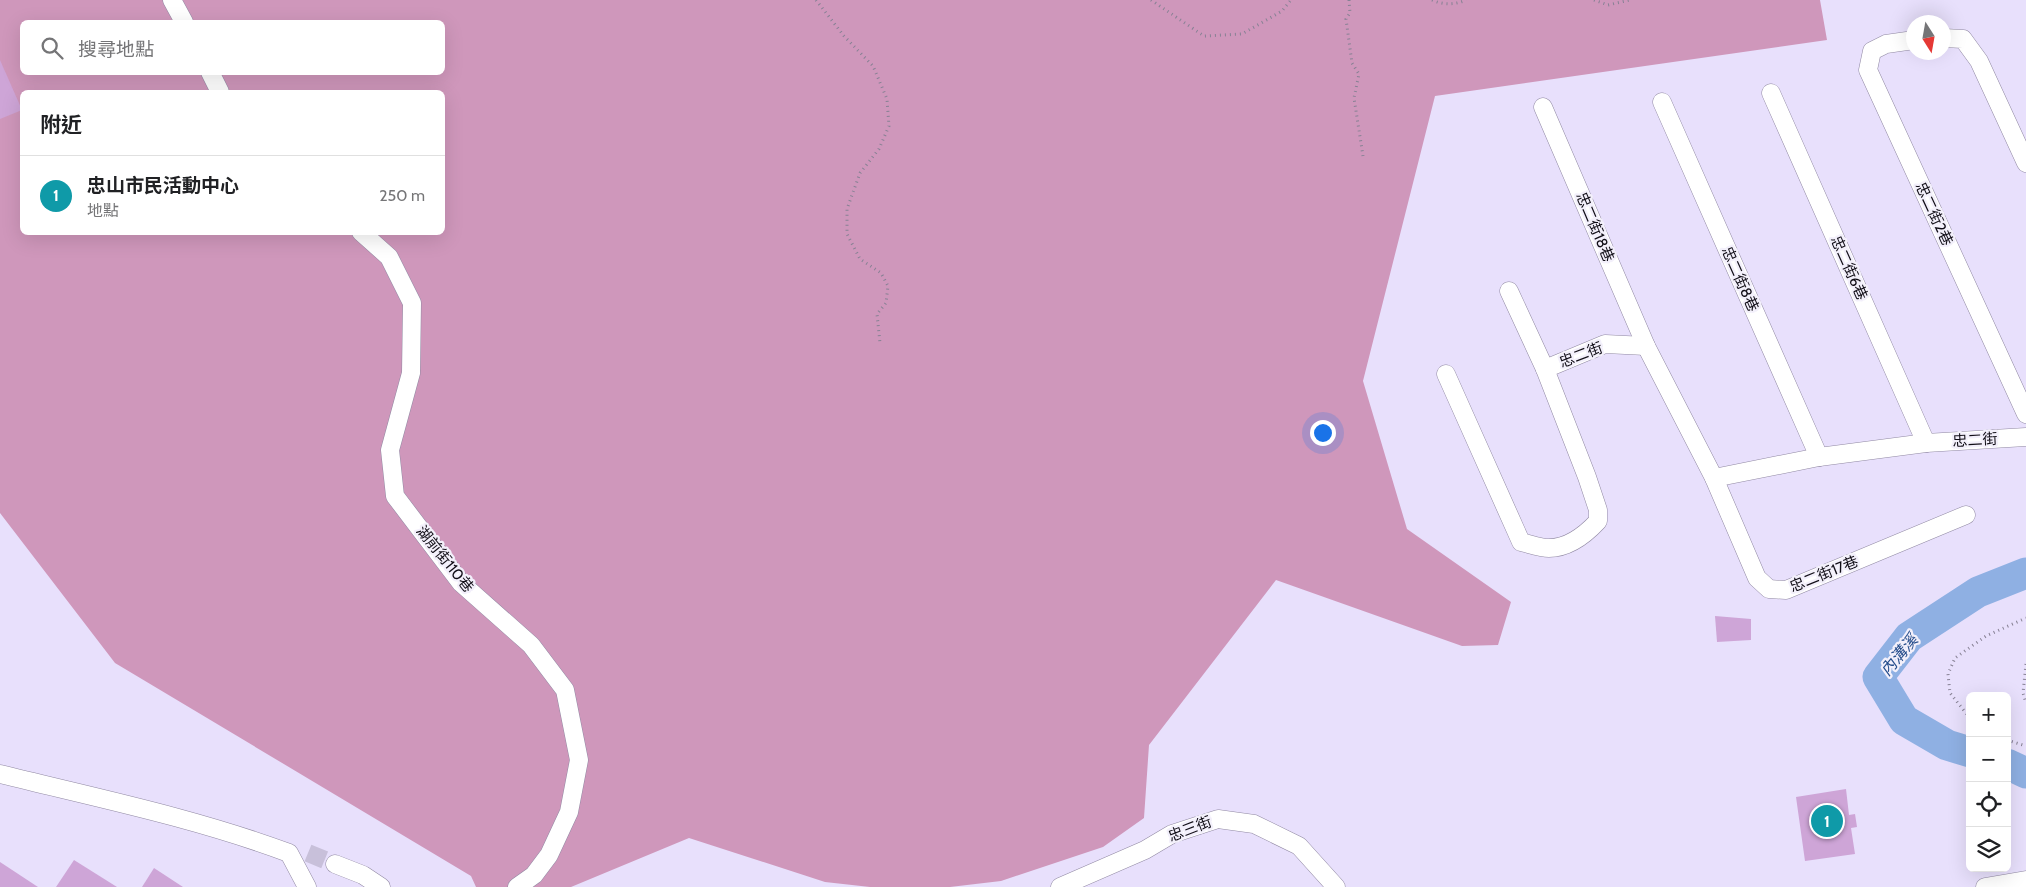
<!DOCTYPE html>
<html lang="zh-TW">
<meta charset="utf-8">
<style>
:root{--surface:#fff;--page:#f2f2f2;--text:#202124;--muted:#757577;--line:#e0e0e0;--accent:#0b8043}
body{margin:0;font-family:Cabin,"Noto Sans TC",sans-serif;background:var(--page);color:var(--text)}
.controls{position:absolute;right:15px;bottom:15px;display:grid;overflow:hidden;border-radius:8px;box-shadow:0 5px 20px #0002}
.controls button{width:45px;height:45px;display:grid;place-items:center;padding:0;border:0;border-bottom:1px solid var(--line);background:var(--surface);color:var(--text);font:25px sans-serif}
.compass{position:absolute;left:1906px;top:15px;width:45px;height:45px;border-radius:50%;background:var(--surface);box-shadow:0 5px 20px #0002;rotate:169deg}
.you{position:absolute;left:1322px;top:432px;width:18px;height:18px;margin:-12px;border:4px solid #fff;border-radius:50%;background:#1a73e8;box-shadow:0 0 0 8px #1a73e833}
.badge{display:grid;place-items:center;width:32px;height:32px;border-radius:50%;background:var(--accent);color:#fff;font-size:16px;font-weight:700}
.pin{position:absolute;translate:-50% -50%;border:2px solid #fff;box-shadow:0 1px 5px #0006}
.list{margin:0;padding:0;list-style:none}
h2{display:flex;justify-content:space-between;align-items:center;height:65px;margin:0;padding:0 20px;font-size:21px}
h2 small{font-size:16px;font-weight:400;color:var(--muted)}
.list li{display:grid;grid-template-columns:32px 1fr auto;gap:15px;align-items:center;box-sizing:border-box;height:80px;padding:0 20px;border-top:1px solid var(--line)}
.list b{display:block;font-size:19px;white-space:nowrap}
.list p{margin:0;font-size:16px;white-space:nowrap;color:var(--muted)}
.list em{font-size:16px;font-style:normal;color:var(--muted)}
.icon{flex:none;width:28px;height:28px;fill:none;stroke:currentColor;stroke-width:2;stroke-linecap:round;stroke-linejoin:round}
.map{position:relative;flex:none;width:2026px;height:887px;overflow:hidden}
.search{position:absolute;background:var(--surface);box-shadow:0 5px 20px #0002;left:20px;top:20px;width:425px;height:55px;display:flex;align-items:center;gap:12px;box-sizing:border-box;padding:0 18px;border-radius:8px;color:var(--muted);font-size:19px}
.panel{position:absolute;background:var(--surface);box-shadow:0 5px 20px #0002;left:20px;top:90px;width:425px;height:145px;border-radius:8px}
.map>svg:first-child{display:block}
</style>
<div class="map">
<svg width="2026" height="887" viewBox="0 0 2026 887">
<rect width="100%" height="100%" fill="#e8e0fc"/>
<!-- forest -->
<path fill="#cf97bb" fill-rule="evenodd" d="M 0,0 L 1820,0 L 1827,40 L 1435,96 L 1363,381 L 1407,529 L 1511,602 L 1498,645 L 1462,646 L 1276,580 L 1149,745 L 1144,818 L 1103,847 L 1001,881 L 950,887 L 870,887 L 825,882 L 689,838 L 571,887 L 476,887 L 471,876 L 115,663 L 0,513 ZM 22,22 L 442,22 L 442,72 L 22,72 ZM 22,92 L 442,92 L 442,232 L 22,232 Z"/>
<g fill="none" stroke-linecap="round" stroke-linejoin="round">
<!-- river -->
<g stroke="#8fb0e3" stroke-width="31">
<polyline points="1970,752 1947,745 1904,720 1878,677 1909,637 1978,592 2026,573"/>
<polyline points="2007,764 2026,773"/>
</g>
</g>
<!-- building -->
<g fill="#cea5d7">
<polygon points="0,60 22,110 0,119"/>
<polygon points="1715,616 1751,619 1751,640 1717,642"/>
<polygon points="1846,789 1849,815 1855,814 1857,827 1851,828 1855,854 1805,861 1796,797"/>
<polygon points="74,860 117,887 56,887"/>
<polygon points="0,862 38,887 0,887"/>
<polygon points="154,868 183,887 142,887"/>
</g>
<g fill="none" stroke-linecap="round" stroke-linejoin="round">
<!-- minor-tunnel -->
<polyline stroke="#c8c0da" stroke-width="18" stroke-dasharray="18 9" stroke-linecap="butt" points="308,853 335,864"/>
<!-- minor casing -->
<g stroke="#9189a3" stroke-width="19">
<g id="minor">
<polyline points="172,0 184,22"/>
<polyline points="1944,38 1963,39 1979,61 2026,163"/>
<polyline points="1914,40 1886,44 1872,51 1868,70 2026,414"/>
<polyline points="210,72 220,92"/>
<polyline points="1771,93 1926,443"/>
<polyline points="1662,102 1819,457"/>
<polyline points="1543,107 1646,346 1714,478 1757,578 1769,589 1786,590 1966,515"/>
<polyline points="361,232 389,257 412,303 411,373 390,450 395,496 461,583 531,645 565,690 579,760 569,812 549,855 534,875 517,887"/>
<polyline points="1509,291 1545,369"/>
<path d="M 1446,374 L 1521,542 C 1530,544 1540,548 1549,548 C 1569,548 1585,535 1598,521 L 1598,510 L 1587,477 L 1545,369 L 1605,344 L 1646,346"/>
<polyline points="1714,478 1819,457 1926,443 2026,437"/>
<path d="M 0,774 C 97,798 195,818 289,853 L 307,887"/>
<polyline points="335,864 363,875 381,887"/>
<polyline points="1060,887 1145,850 1172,834 1218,819 1254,824 1299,846 1336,887"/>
<polyline points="1985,887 2026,880"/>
</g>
</g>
<!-- path -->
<g stroke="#878194" stroke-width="3" stroke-dasharray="1 4" stroke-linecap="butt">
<polyline points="816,0 844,36 873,66 887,99 889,126 879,149 860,173 847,209 847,234 860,259 881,273 888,286 886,303 877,314 880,343"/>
<polyline points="1151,0 1204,36 1242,34 1282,11 1291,0"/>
<polyline points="1349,0 1350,13 1346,19 1352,63 1359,74 1354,98 1363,156"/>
<path d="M 1432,0 C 1443,5 1455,5 1466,0"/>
<polyline points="1594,0 1608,5 1630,0"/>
<polyline points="2026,664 2023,693 2026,703"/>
<polyline points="1970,718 1950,693 1948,674 1955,658 1986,636 2026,618"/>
<polyline points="2007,740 2026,746"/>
</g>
<!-- minor -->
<use href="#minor" stroke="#fff" stroke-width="18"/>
</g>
<g text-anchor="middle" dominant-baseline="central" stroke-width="4.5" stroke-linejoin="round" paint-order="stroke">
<!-- street labels -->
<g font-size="15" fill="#100d16" stroke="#f3f0fb">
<text transform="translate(1934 214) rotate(65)">忠二街2巷</text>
<text transform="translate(1595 227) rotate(67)">忠二街18巷</text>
<text transform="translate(1849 268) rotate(66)">忠二街6巷</text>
<text transform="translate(1740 279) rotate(66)">忠二街8巷</text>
<text transform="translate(1581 355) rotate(-21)">忠二街</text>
<text transform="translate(1975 440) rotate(-3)">忠二街</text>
<text transform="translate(445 559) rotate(51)">湖前街110巷</text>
<text transform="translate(1824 574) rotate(-22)">忠二街17巷</text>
<text transform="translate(1190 829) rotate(-21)">忠三街</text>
</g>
<!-- water labels -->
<g font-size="16" font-style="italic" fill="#274f8d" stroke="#f3f0fb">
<text transform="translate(1899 655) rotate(-50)">內溝溪</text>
</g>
</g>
</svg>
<div class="controls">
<button>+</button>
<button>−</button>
<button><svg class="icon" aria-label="locate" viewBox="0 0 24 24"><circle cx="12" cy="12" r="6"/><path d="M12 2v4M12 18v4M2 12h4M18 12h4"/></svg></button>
<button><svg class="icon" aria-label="layers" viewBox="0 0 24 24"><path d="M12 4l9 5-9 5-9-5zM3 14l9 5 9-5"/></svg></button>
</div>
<svg class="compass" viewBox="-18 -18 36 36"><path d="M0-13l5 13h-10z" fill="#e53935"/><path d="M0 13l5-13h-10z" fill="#757577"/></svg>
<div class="you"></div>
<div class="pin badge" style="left:1827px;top:821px;background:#0f9aa8">1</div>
<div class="search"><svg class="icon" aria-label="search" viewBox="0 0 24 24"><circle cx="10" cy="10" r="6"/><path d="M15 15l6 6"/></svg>搜尋地點</div>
<section class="panel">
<h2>附近<small></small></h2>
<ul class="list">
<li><span class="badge" style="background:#0f9aa8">1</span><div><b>忠山市民活動中心</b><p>地點</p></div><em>250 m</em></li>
</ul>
</section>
</div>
